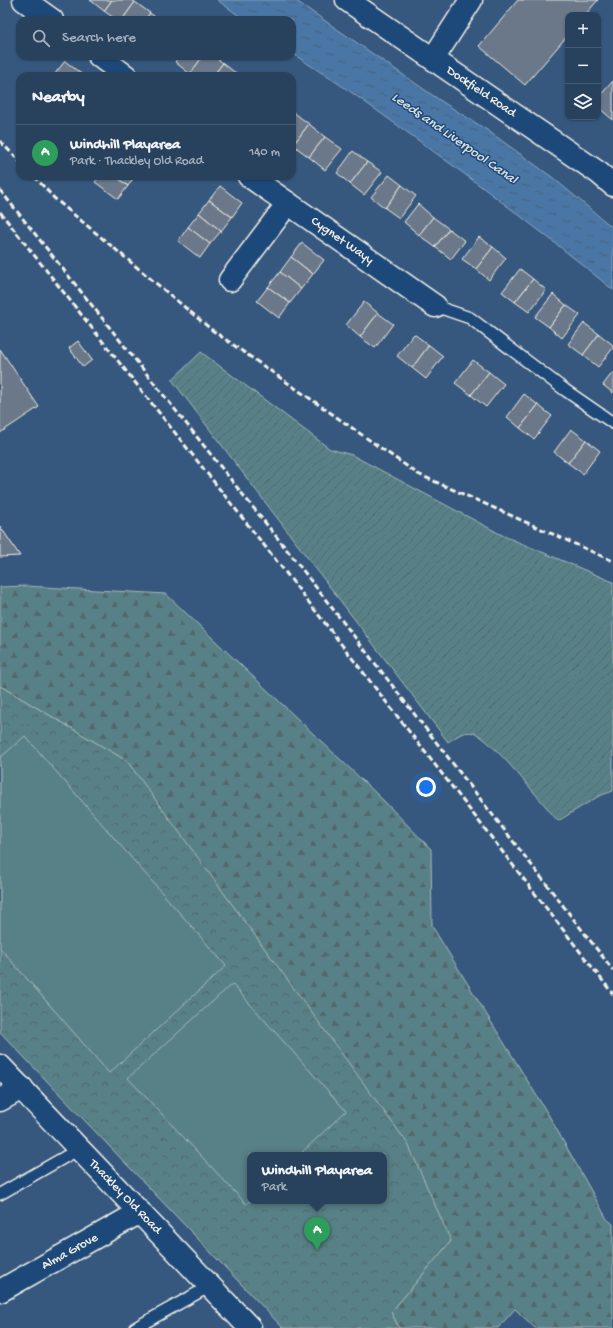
<!DOCTYPE html>
<meta charset="utf-8">
<style>
:root{--surface:#28425e;--page:#344d67;--text:#f1f3f6;--muted:#a5b0bc;--line:#445b73;--accent:#bca0f2}
body{margin:0;font-family:"Gochi Hand",sans-serif;background:var(--page);color:var(--text)}
.controls{position:absolute;right:12px;top:12px;display:grid;overflow:hidden;border-radius:8px;box-shadow:0 1px 3px #0004}
.controls button{width:36px;height:36px;display:grid;place-items:center;padding:0;border:0;border-bottom:1px solid var(--line);background:var(--surface);color:var(--text);font:20px sans-serif}
.you{position:absolute;left:426px;top:787px;width:14px;height:14px;margin:-10px;border:3px solid #fff;border-radius:50%;background:#1a73e8;box-shadow:0 0 0 6px #1a73e833}
.badge{display:grid;place-items:center;width:26px;height:26px;border-radius:50%;background:var(--accent);color:#fff;font-size:13px;font-weight:700}
.pin{position:absolute;translate:-50% -33px;filter:drop-shadow(0 1px 2px #0008)}
.pin::after{content:'';position:absolute;top:21px;width:14px;height:12px;background:inherit;clip-path:polygon(0 0,100% 0,50% 100%)}
.popup{position:absolute;left:247px;top:1152px;width:140px;height:52px;box-sizing:border-box;display:grid;place-content:center;border-radius:8px;background:var(--surface);filter:drop-shadow(0 1px 3px #0005);font-size:13px;white-space:nowrap;color:var(--muted)}
.popup b{font-size:15px;color:var(--text)}
.popup::after{content:'';position:absolute;left:50%;top:100%;margin-left:-8px;border:8px solid transparent;border-top-color:var(--surface)}
.list{margin:0;padding:0;list-style:none}
h2{display:flex;justify-content:space-between;align-items:center;height:52px;margin:0;padding:0 16px;font-size:17px}
h2 small{font-size:13px;font-weight:400;color:var(--muted)}
.list li{display:grid;grid-template-columns:26px 1fr auto;gap:12px;align-items:center;box-sizing:border-box;height:56px;padding:0 16px;border-top:1px solid var(--line)}
.list b{display:block;font-size:15px;white-space:nowrap}
.list p{margin:0;font-size:13px;white-space:nowrap;color:var(--muted)}
.list em{font-size:13px;font-style:normal;color:var(--muted)}
.icon{flex:none;width:22px;height:22px;fill:none;stroke:currentColor;stroke-width:2;stroke-linecap:round;stroke-linejoin:round}
.map{position:relative;flex:none;width:613px;height:1328px;overflow:hidden}
.search{position:absolute;background:var(--surface);box-shadow:0 1px 3px #0004;left:16px;top:16px;width:280px;height:44px;display:flex;align-items:center;gap:10px;box-sizing:border-box;padding:0 14px;border-radius:12px;color:var(--muted);font-size:15px}
.panel{position:absolute;background:var(--surface);box-shadow:0 1px 3px #0004;left:16px;top:72px;width:280px;height:108px;border-radius:12px}
.map>svg:first-child{display:block}
</style>
<div class="map">
<svg width="613" height="1328" viewBox="0 0 613 1328">
<defs>
<pattern id="forest-firs" width="22" height="20" patternUnits="userSpaceOnUse"><rect width="22" height="20" fill="#588187"/><path d="M5 1l3.5 6h-7zM16 11l3.5 6h-7z" fill="#51676a"/></pattern>
<pattern id="park-crowns" width="20" height="18" patternUnits="userSpaceOnUse"><rect width="20" height="18" fill="#588187"/><path d="M2 6a3 3 0 1 1 6 0M12 15a3 3 0 1 1 6 0" fill="none" stroke="#51676a"/></pattern>
<pattern id="garden-furrows" width="10" height="10" patternUnits="userSpaceOnUse"><rect width="10" height="10" fill="#588187"/><path d="M-1 1l2-2M0 10L10 0M9 11l2-2" fill="none" stroke="#51676a"/></pattern>
<pattern id="water-ripples" width="26" height="14" patternUnits="userSpaceOnUse"><rect width="26" height="14" fill="#4976a5"/><path d="M2 4q2-2 4 0t4 0M15 11q2-2 4 0t4 0" fill="none" stroke="#495f76"/></pattern>
</defs>
<rect width="100%" height="100%" fill="#36587e"/>
<filter id="ink" filterUnits="userSpaceOnUse"><feTurbulence type="fractalNoise" baseFrequency=".025" numOctaves="2"/><feDisplacementMap in="SourceGraphic" scale="8" xChannelSelector="R" yChannelSelector="G"/><feConvolveMatrix kernelMatrix="1 2 1 2 8 2 1 2 1" color-interpolation-filters="sRGB"/></filter>
<g filter="url(#ink)">
<!-- forest -->
<polygon fill="url(#forest-firs)" stroke="#a6b9b8" points="26,586 166,594 380,797 431,849 432,926 548,1114 607,1219 613,1224 613,1328 535,1328 515,1309 498,1328 399,1328 391,1312 451,1241 127,761 0,686 0,587"/>
<!-- park -->
<path fill="url(#park-crowns)" stroke="#a6b9b8" fill-rule="evenodd" d="M 0,686 L 127,761 L 408,1144 L 451,1241 L 391,1312 L 399,1328 L 283,1328 L 0,1032 ZM 250,1155 L 384,1155 L 384,1201 L 250,1201 Z"/>
<!-- garden -->
<path fill="url(#garden-furrows)" stroke="#a6b9b8" d="M 201,352 L 330,449 L 352,455 L 504,536 L 613,582 L 613,791 L 599,796 L 558,821 C 544,805 490,737 474,733 C 464,730 456,737 448,742 L 172,380 Z"/>
<!-- pitch -->
<g fill="#588187" stroke="#a6b9b8">
<polygon points="25,736 226,966 109,1073 0,948 0,758"/>
<polygon points="232,984 346,1111 299,1155 250,1155 250,1201 246,1204 128,1078"/>
</g>
<!-- water -->
<path fill="url(#water-ripples)" stroke="#8da7c0" d="M 217,0 L 295,0 L 441,101 L 487,130 L 552,177 L 613,228 L 613,290 C 528,219 438,154 348,90 C 329,77 310,66 292,53 L 292,20 L 245,20 Z"/>
<!-- building -->
<g fill="#6b7889" stroke="#f4f1e8">
<polygon points="90,0 112,0 104,11"/>
<polygon points="112,0 132,0 135,2 122,20 117,20 104,11"/>
<polygon points="518,0 598,0 585,15 568,15 568,35 525,85 479,46"/>
<polygon points="135,2 150,13 145,20 122,20"/>
<polygon points="150,13 159,20 145,20"/>
<polygon points="179,56 203,56 190,74 175,62"/>
<polygon points="203,56 213,56 223,63 213,76 193,76 190,74"/>
<polygon points="65,61 84,76 54,75"/>
<polygon points="223,63 238,75 237,76 213,76"/>
<polygon points="613,81 613,120 598,107 598,98"/>
<polygon points="293,112 309,124 293,145 292,144"/>
<polygon points="309,124 325,137 309,157 293,145"/>
<polygon points="325,137 342,149 325,170 309,157"/>
<polygon points="353,151 367,162 350,184 337,173"/>
<polygon points="367,162 382,172 364,195 350,184"/>
<polygon points="389,175 402,185 385,208 371,197"/>
<polygon points="100,176 115,176 128,186 118,199 95,182"/>
<polygon points="115,176 135,176 128,186"/>
<polygon points="402,185 416,196 399,218 385,208"/>
<polygon points="220,186 242,203 232,217 209,200"/>
<polygon points="209,200 232,217 221,231 199,213"/>
<polygon points="418,204 433,217 419,235 404,222"/>
<polygon points="199,213 221,231 210,244 188,227"/>
<polygon points="433,217 449,229 435,247 419,235"/>
<polygon points="188,227 210,244 200,258 178,241"/>
<polygon points="449,229 465,241 451,259 435,247"/>
<polygon points="479,237 493,247 476,269 462,259"/>
<polygon points="302,243 324,260 313,274 291,257"/>
<polygon points="493,247 506,258 489,280 476,269"/>
<polygon points="291,257 313,274 301,289 280,272"/>
<polygon points="520,269 533,279 515,302 502,292"/>
<polygon points="280,272 301,289 290,303 268,287"/>
<polygon points="533,279 546,290 529,312 515,302"/>
<polygon points="268,287 290,303 279,318 257,301"/>
<polygon points="553,294 566,305 549,327 535,317"/>
<polygon points="364,302 378,313 360,337 346,325"/>
<polygon points="566,305 580,315 562,338 549,327"/>
<polygon points="378,313 393,324 375,348 360,337"/>
<polygon points="584,323 599,334 583,355 568,344"/>
<polygon points="414,334 429,345 412,368 397,356"/>
<polygon points="599,334 613,345 613,348 598,367 583,355"/>
<polygon points="78,341 92,360 83,367 69,348"/>
<polygon points="429,345 443,356 426,379 412,368"/>
<polygon points="0,349 39,407 0,433"/>
<polygon points="473,360 489,372 471,395 455,383"/>
<polygon points="489,372 504,384 486,407 471,395"/>
<polygon points="613,372 613,393 603,385"/>
<polygon points="524,394 538,405 520,428 507,417"/>
<polygon points="538,405 552,416 534,439 520,428"/>
<polygon points="571,429 586,440 568,463 554,452"/>
<polygon points="586,440 600,451 583,474 568,463"/>
<polygon points="0,526 20,556 0,557"/>
</g>
<g fill="none" stroke-linecap="round" stroke-linejoin="round">
<!-- lane casing -->
<g stroke="#f4f1e8" stroke-width="14">
<g id="lane">
<polyline points="435,306 470,318 565,390 613,423"/>
<polyline points="0,1194 79,1149"/>
<polyline points="135,1328 210,1286"/>
</g>
</g>
<!-- street casing -->
<g stroke="#f4f1e8" stroke-width="25">
<g id="street">
<polyline points="24,0 52,20"/>
<polyline points="347,0 599,173 613,185"/>
<polyline points="99,56 126,76"/>
<polyline points="433,59 471,0"/>
<polyline points="249,176 435,306"/>
<polyline points="230,280 288,203"/>
<polyline points="0,1100 22,1088"/>
<polyline points="0,1291 140,1212"/>
</g>
</g>
<!-- secondary casing -->
<g stroke="#f4f1e8" stroke-width="25">
<polyline id="secondary" points="0,1066 250,1328"/>
</g>
<!-- lane -->
<use href="#lane" stroke="#1f4a7a" stroke-width="11"/>
<!-- street -->
<use href="#street" stroke="#1f4a7a" stroke-width="22"/>
<!-- secondary -->
<use href="#secondary" stroke="#1f4a7a" stroke-width="22"/>
<!-- rail -->
<g stroke="#f4f1e8" stroke-width="3" stroke-dasharray="6 3" stroke-linecap="butt">
<polyline points="0,141 20,162"/>
<polyline points="34,176 54,198 212,330 418,474 613,561"/>
<polyline points="0,190 291,555 613,970"/>
<polyline points="0,212 279,564 613,994"/>
</g>
</g>
</g>
<g text-anchor="middle" dominant-baseline="central" stroke-width="3" stroke-linejoin="round" paint-order="stroke">
<!-- street labels -->
<g font-size="13" fill="#f4f1e8" stroke="#1f4a7a">
<text transform="translate(481 92) rotate(34)">Dockfield Road</text>
<text transform="translate(342 241) rotate(35)">Cygnet Wayy</text>
<text transform="translate(125 1197) rotate(46)">Thackley Old Road</text>
<text transform="translate(70 1252) rotate(-29)">Alma Grove</text>
</g>
<!-- water labels -->
<g font-size="14" font-style="italic" fill="#dadfde" stroke="#1f4a7a">
<text transform="translate(454 139) rotate(35)">Leeds and Liverpool Canal</text>
</g>
</g>
</svg>
<div class="controls">
<button>+</button>
<button>−</button>
<button><svg class="icon" aria-label="layers" viewBox="0 0 24 24"><path d="M12 4l9 5-9 5-9-5zM3 14l9 5 9-5"/></svg></button>
</div>
<div class="you"></div>
<div class="pin badge" style="left:317px;top:1250px;background:#2e9e5b">A</div>
<div class="popup"><b>Windhill Playarea</b>Park</div>
<div class="search"><svg class="icon" aria-label="search" viewBox="0 0 24 24"><circle cx="10" cy="10" r="6"/><path d="M15 15l6 6"/></svg>Search here</div>
<section class="panel">
<h2>Nearby<small></small></h2>
<ul class="list">
<li><span class="badge" style="background:#2e9e5b">A</span><div><b>Windhill Playarea</b><p>Park · Thackley Old Road</p></div><em>140 m</em></li>
</ul>
</section>
</div>
